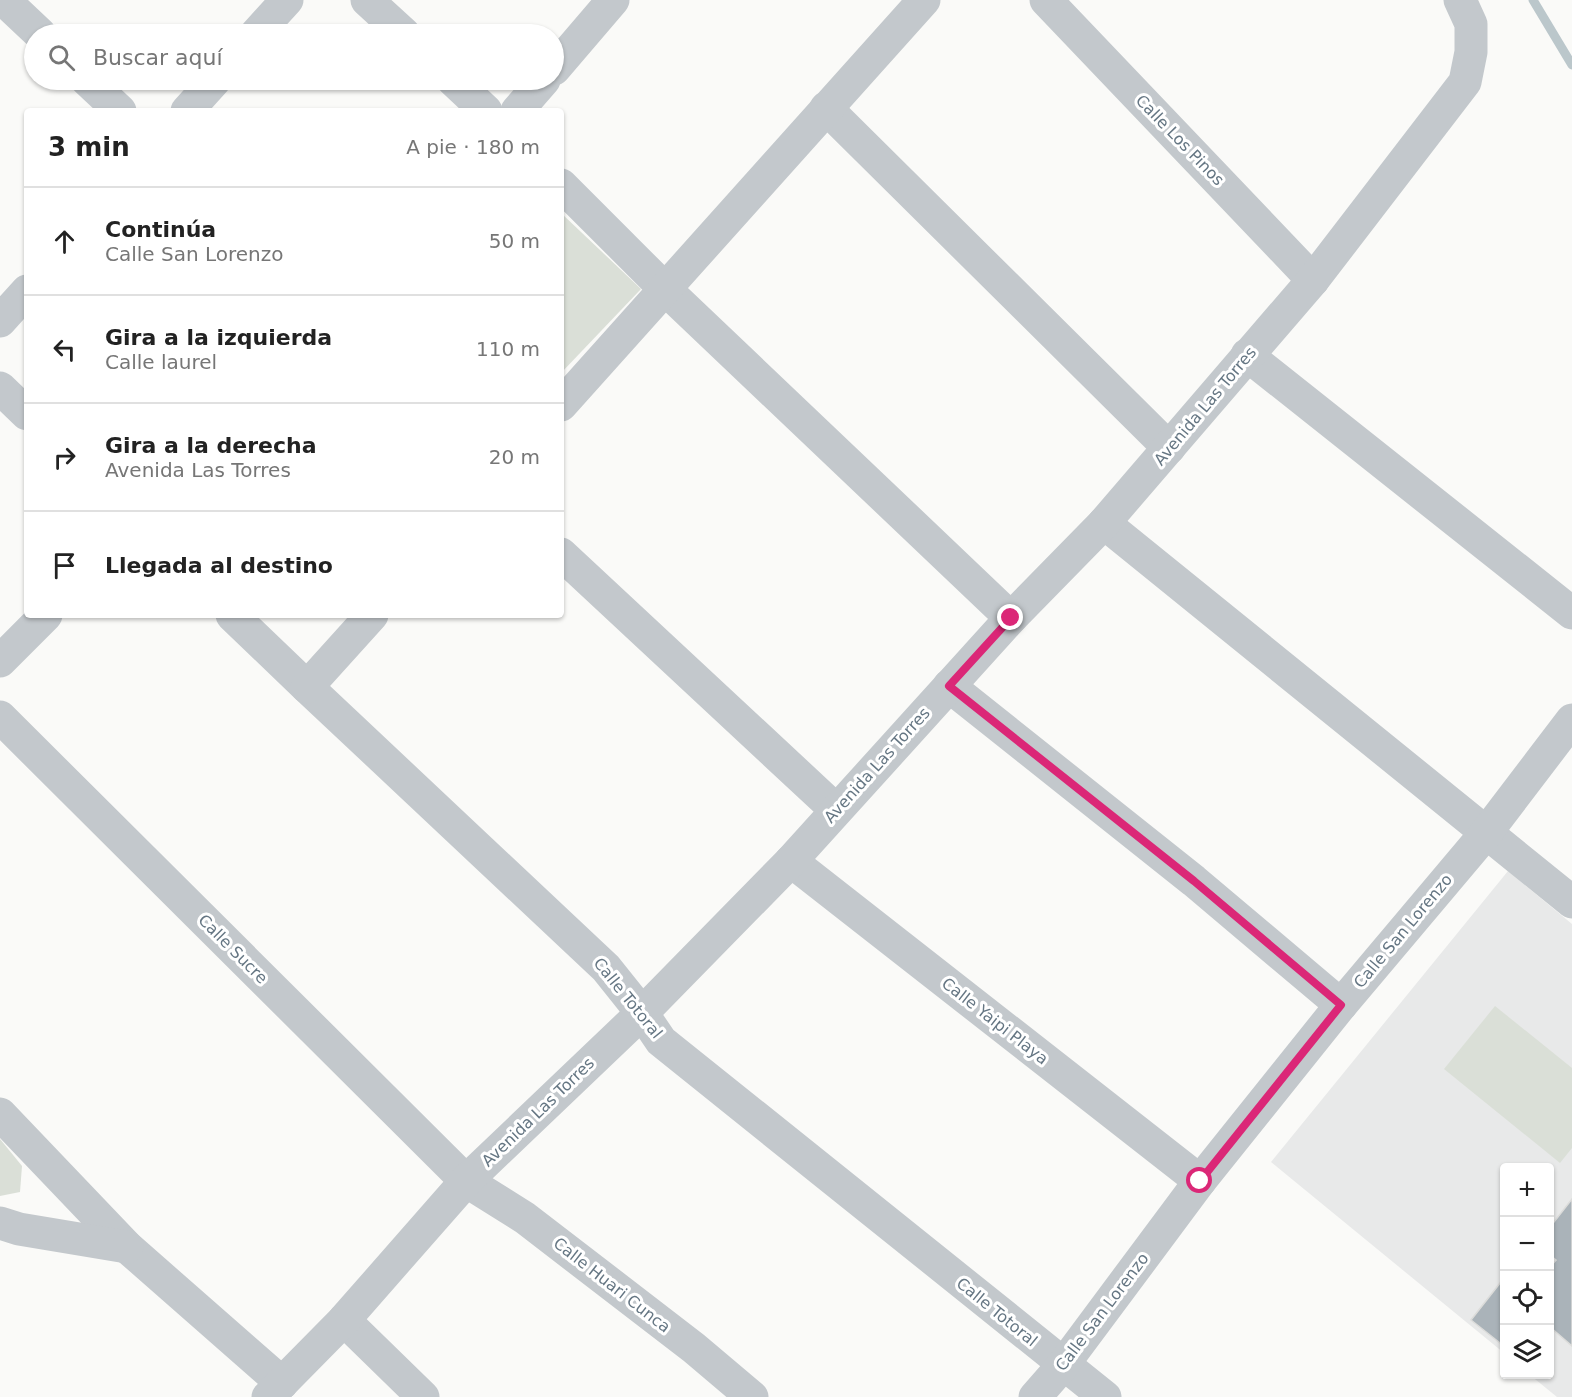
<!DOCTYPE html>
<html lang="es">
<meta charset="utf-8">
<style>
:root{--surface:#fff;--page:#f2f2f2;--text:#222;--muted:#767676;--line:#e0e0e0}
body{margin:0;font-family:"DejaVu Sans",sans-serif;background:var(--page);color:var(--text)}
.controls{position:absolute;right:18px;bottom:18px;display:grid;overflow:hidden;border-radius:6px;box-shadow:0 2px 4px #0004}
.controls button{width:54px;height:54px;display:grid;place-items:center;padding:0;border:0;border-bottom:2px solid var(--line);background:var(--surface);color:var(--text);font:30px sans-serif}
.stop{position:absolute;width:18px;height:18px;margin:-14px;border:4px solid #db2777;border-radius:50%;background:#fff}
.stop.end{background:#db2777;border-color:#fff;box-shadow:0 2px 6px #0008}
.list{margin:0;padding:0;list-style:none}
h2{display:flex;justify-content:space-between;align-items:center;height:78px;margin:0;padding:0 24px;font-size:26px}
h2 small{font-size:20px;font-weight:400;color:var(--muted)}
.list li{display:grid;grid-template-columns:39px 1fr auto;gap:18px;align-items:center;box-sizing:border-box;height:108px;padding:0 24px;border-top:2px solid var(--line)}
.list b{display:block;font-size:22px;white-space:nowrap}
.list p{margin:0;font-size:20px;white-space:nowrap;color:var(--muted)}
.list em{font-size:20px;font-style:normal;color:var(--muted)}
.icon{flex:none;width:33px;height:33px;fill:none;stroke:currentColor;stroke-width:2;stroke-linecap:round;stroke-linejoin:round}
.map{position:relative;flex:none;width:1572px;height:1397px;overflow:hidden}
.search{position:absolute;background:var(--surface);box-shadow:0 2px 4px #0004;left:24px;top:24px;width:540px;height:66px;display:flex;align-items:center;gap:15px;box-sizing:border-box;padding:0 21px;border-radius:33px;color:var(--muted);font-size:22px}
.panel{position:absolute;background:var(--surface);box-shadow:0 2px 4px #0004;left:24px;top:108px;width:540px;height:510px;border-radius:6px}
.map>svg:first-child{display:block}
</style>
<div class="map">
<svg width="1572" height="1397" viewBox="0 0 1572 1397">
<rect width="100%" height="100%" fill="#fafaf8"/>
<!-- built -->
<polygon fill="#e8e9e9" points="1508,871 1572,924 1572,1397 1557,1397 1530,1375 1550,1374 1550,1168 1504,1168 1504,1353 1271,1162"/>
<!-- green -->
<g fill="#dadfd7">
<polygon points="561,213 641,289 561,373"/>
<polygon points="1495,1006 1572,1068 1572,1148 1560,1163 1444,1069"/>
<polygon points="0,1139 22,1166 20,1192 0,1196"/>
</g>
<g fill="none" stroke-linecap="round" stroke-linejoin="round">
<!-- stream -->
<polyline stroke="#bbc7cb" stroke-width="9" points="1533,0 1572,65"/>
</g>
<!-- building -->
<g fill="#aab3b9" stroke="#dcdcda" stroke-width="1.5">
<polygon points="1572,1199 1572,1346 1550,1327 1550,1267 1556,1260 1550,1255 1550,1227"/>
<polygon points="1504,1278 1504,1338 1500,1343 1471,1320"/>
</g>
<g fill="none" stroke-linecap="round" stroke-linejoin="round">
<!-- minor -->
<g stroke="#c3c8cc" stroke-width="33">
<polyline points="4,0 40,34"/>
<polyline points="367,0 404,34"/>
<polyline points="1046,0 1313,280"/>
<polyline points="256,34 287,0"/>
<polyline points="554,69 613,0"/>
<polyline points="87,80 120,111"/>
<polyline points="453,80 486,111"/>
<polyline points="826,108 1169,448"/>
<polyline points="187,111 215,80"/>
<polyline points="517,111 544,80"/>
<polyline points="561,185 665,289 1011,618"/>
<polyline points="0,321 27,291"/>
<polyline points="1247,355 1572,613"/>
<polyline points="0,388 27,414"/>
<polyline points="561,405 924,0"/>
<polyline points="1104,523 1572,902"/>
<polyline points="561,554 836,810"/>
<polyline points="232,615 307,687 606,968 642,1013 661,1041 1105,1397"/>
<polyline points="0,661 46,615"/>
<polyline points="949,686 1194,881 1341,1005"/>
<polyline points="307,687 372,615"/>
<polyline points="0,717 466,1181 525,1218 694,1348 752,1397"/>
<polyline points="791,861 1200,1181"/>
<polyline points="0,1114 127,1247 282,1383"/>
<polyline points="0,1223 19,1229 127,1247"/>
<polyline points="344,1320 423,1397"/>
<polyline points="268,1397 344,1320 466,1181 642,1013 791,861 1011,618 1104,523 1313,280 1465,82 1471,52 1471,24 1460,0"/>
<polyline points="1035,1397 1063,1365 1200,1181 1341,1005 1486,833 1572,720"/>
</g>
</g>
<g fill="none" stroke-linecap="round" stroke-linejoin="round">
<!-- route -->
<polyline stroke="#db2777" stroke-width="8" points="1011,618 949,686 1194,881 1341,1005 1200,1181"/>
</g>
<g text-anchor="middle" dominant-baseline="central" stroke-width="6" stroke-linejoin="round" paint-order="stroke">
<!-- street labels -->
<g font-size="16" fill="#657683" stroke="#fff">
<text transform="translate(1180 140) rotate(46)">Calle Los Pinos</text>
<text transform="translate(1205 406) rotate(-50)">Avenida Las Torres</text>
<text transform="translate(877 765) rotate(-48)">Avenida Las Torres</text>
<text transform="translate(1403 931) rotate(-50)">Calle San Lorenzo</text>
<text transform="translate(233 949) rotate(45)">Calle Sucre</text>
<text transform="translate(628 998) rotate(51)">Calle Totoral</text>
<text transform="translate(995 1021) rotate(38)">Calle Yaipi Playa</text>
<text transform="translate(538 1112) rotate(-44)">Avenida Las Torres</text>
<text transform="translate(612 1285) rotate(38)">Calle Huari Cunca</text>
<text transform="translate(997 1312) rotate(39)">Calle Totoral</text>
<text transform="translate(1102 1312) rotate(-53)">Calle San Lorenzo</text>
</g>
</g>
</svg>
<div class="controls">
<button>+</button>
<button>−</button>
<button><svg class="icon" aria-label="locate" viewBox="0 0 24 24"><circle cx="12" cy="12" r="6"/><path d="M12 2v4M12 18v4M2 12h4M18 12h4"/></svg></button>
<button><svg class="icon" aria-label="layers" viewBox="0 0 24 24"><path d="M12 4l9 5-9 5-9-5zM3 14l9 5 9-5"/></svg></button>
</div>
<div class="stop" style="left:1200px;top:1181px"></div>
<div class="stop end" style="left:1011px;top:618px"></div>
<div class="search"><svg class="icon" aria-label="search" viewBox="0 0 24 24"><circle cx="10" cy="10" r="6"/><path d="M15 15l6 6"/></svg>Buscar aquí</div>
<section class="panel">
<h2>3 min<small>A pie · 180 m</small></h2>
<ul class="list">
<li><svg class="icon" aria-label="ahead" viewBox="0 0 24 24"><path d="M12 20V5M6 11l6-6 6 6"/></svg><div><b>Continúa</b><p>Calle San Lorenzo</p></div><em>50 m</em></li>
<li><svg class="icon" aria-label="left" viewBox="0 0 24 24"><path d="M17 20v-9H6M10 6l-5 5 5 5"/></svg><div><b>Gira a la izquierda</b><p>Calle laurel</p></div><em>110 m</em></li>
<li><svg class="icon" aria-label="right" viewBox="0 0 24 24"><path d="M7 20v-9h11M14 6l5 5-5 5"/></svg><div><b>Gira a la derecha</b><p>Avenida Las Torres</p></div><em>20 m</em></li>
<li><svg class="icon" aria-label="arrive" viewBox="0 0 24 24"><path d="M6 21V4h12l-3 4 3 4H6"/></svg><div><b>Llegada al destino</b></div></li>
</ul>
</section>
</div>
